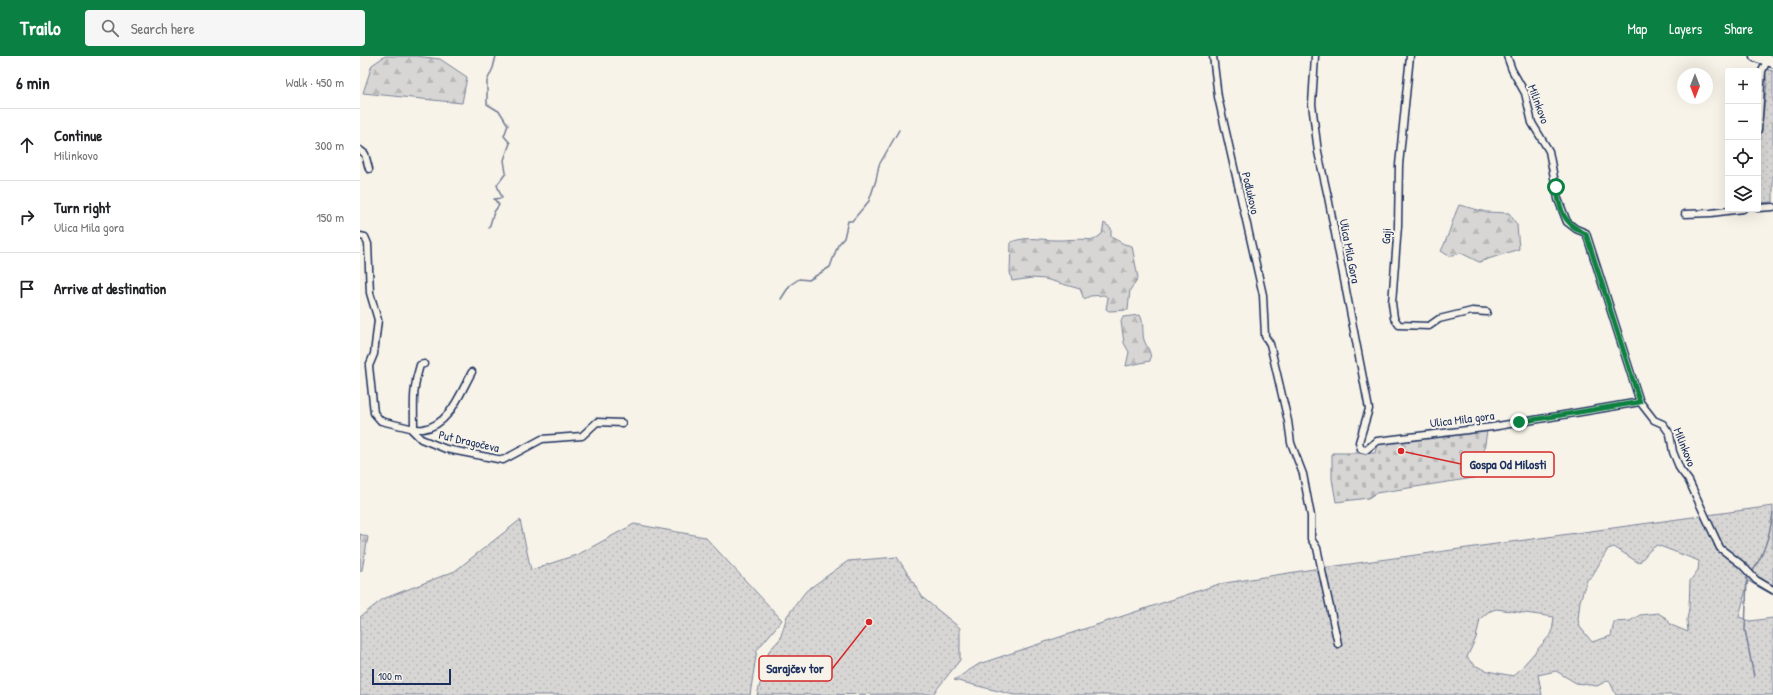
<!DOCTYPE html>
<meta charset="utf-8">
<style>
:root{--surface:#fff;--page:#f6f6f6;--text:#202124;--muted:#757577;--line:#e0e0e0;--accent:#0b8043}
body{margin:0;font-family:"Patrick Hand",sans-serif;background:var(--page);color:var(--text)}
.controls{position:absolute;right:12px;top:12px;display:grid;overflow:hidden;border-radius:4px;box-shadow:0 4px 16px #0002}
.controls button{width:36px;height:36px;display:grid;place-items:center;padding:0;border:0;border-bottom:1px solid var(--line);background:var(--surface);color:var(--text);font:20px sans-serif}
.compass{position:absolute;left:1317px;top:12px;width:36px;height:36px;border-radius:50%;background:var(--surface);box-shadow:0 4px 16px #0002;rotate:180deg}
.scale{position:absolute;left:12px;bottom:10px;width:79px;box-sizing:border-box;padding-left:4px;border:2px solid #1b2f5e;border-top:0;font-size:11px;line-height:14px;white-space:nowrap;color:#1b2f5e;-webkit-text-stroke:3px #f7f3e8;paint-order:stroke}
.stop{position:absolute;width:12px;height:12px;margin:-9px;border:3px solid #0b8043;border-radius:50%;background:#fff}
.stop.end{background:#0b8043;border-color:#fff;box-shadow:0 1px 4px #0008}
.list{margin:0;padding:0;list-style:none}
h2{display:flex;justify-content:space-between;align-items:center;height:52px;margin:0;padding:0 16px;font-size:17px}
h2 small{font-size:13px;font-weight:400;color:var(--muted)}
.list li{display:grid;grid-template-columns:26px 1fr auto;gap:12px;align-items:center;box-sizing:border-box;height:72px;padding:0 16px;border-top:1px solid var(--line)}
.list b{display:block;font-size:15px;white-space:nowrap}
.list p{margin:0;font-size:13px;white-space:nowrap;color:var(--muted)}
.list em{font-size:13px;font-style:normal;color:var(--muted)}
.icon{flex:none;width:22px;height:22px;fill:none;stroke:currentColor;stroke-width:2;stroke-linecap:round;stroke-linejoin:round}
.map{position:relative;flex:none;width:1413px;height:639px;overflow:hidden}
header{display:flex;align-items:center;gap:24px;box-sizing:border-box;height:56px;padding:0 20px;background:var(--accent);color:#fff}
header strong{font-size:19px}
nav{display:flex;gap:22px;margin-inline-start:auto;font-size:14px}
.search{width:280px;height:36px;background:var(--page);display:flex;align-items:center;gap:10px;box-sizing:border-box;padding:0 14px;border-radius:4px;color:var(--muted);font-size:15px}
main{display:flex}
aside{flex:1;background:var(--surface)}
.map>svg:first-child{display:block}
</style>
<header>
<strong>Trailo</strong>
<div class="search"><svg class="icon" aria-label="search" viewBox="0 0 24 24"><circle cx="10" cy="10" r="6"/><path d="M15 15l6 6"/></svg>Search here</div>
<nav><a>Map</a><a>Layers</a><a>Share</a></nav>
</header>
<main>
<aside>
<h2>6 min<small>Walk · 450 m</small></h2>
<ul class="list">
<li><svg class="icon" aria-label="ahead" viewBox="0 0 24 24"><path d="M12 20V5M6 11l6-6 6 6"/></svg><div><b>Continue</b><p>Milinkovo</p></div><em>300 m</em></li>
<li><svg class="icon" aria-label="right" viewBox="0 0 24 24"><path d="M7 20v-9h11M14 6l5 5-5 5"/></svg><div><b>Turn right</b><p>Ulica Mila gora</p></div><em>150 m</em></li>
<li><svg class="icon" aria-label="arrive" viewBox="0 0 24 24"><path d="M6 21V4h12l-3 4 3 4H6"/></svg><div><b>Arrive at destination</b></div></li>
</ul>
</aside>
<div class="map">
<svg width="1413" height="639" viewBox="0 0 1413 639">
<defs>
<pattern id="grass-dots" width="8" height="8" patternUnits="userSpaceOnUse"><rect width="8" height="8" fill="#d7d6d4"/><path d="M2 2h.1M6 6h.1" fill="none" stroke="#b8b8b8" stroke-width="1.8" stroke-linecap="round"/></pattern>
<pattern id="forest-firs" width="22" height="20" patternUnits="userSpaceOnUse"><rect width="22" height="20" fill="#d7d6d4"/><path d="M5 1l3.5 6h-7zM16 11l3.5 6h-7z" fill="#b8b8b8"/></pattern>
<pattern id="cemetery-stones" width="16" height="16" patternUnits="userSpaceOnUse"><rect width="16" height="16" fill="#d7d6d4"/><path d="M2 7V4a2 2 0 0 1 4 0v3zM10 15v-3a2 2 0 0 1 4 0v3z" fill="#b8b8b8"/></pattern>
</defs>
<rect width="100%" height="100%" fill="#f7f3e8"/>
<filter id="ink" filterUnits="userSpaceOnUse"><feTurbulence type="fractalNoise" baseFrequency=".025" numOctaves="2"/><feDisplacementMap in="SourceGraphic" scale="8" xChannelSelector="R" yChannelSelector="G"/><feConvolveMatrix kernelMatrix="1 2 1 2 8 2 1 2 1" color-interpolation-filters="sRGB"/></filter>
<g filter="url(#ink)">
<!-- grass -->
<g fill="url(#grass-dots)" stroke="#798299" fill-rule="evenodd">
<polygon points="1405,13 1413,15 1413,146 1398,147 1398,98 1407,28"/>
<path d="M 1413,450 L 1413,539 L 1388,525 L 1379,561 L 1390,565 L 1413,562 L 1413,639 L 1256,639 L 1249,624 L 1237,630 L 1216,627 L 1196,615 L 1178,619 L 1182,639 L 654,639 L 594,624 L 619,608 L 859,528 L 954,513 ZM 1297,489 L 1339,505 L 1338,514 L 1330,525 L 1329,552 L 1327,564 L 1328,576 L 1311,569 L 1306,562 L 1298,557 L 1280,559 L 1270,565 L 1254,566 L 1251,580 L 1232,586 L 1220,571 L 1218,564 L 1220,545 L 1227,524 L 1232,520 L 1248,493 L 1254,491 L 1279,507 L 1290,494 ZM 1136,553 L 1194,561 L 1192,577 L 1154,620 C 1138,617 1115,615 1107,601 L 1116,582 L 1120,563 L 1128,556 Z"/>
<polygon points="160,464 171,514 219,498 274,468 345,481 422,564 397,594 390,639 0,639 0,561 23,543 95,515"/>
<polygon points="537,501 563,542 600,572 600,604 573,638 397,639 409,595 420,583 427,560 446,535 488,505"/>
</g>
<!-- forest -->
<g fill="url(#forest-firs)" stroke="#798299">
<polygon points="25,0 56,0 80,3 107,21 102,47 3,37 12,9"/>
<path d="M 1099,149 L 1126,156 L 1149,157 L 1157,169 L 1159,193 L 1119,206 L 1101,197 L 1089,200 L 1081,195 C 1089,180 1092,164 1099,149 Z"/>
<path d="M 744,167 L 751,172 L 751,181 L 764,188 L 772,190 L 778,222 L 770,234 L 768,254 L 749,255 L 746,253 L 748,242 L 744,239 L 730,240 L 724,243 L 720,233 L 685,223 L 672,222 L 652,225 L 650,216 L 651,186 C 669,179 684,185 703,184 C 714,183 723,183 734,184 L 742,178 Z"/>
<path d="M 780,259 C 784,266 782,276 784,284 C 787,292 792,296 790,305 L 766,310 L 769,296 L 764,287 L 761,265 L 763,261 Z"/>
<polygon points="0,478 8,481 2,514 0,516"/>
</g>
<!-- cemetery -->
<polygon fill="url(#cemetery-stones)" stroke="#798299" points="1127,375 1120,421 1016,437 1008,442 976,446 972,423 972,397 1015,397 1017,388"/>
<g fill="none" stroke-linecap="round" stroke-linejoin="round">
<!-- stream -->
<g stroke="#727c95" stroke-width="1.5">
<polyline points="129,172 134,156 139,149 134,143 142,142 137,129 146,117 144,104 150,87 144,80 148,69 140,56 127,48 127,25 133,12 136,0"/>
<polyline points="421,243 430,229 439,223 449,224 470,211 478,189 484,182 488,165 492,165 509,145 516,124 519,109 539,74"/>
<path d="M 1392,516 C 1404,499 1410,477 1413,457"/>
<polyline points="1390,519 1387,522 1385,574 1394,621"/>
</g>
<!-- minor casing -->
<g stroke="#1b2f5e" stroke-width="9">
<g id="minor">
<polyline points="853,0 858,41 903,239 905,280 910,288 928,365 931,387 943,418 951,460 951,483 957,492 978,588"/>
<polyline points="955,0 952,48 958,96 968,141 1009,353 999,386 1001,393 1006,394 1017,385 1132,371 1280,346"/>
<polyline points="1050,0 1039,109 1038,170 1032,247 1034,262 1039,269 1069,270 1079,263 1112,255 1127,256"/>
<polyline points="1147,0 1152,14 1165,37 1172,67 1189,95 1198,143 1207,166 1216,173 1226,177 1280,346 1294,364 1303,368 1310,378 1313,396 1320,413 1329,425 1360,492 1382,509 1396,524 1413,534"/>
<polyline points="1398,74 1402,15 1405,9"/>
<polyline points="0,94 5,98 9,113"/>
<polyline points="1398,152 1413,151"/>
<polyline points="1325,158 1351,157 1383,153"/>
<polyline points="0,180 5,181 8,188 10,237 18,264 14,298 9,310 14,357 21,365 50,372 61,383 86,393 143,404 182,383 222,380 237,366 262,367"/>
<path d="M 51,372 C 55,374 59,373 63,373 C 90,369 100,337 112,316"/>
<path d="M 54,374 C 54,349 52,333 60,309 L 64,308"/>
</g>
</g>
<!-- primary casing -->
<g stroke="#1b2f5e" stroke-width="13">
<polyline id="primary" points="1395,0 1413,6"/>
</g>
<!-- minor -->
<use href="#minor" stroke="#f7f3e8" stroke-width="6"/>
<!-- primary -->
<use href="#primary" stroke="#f7f3e8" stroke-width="10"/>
</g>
</g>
<g fill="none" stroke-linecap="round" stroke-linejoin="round" filter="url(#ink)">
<!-- route -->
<path stroke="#0b8043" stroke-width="5" d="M 1159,366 L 1280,346 L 1226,178 C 1203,168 1200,154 1196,131"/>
</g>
<g text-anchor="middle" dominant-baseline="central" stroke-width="4" stroke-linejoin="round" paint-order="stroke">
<!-- street labels -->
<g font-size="12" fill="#1b2f5e" stroke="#f7f3e8">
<text transform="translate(1179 48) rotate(70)">Milinkovo</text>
<text transform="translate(891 137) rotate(77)">Podlukovo</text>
<text transform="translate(1026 180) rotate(-86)">Gaji</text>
<text transform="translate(990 195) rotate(79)">Ulica Mila Gora</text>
<text transform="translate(1102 363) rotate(-7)">Ulica Mila gora</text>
<text transform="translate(109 385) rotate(13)">Put Dragočeva</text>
<text transform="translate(1325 391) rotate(68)">Milinkovo</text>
</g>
</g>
<!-- callouts -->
<path fill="none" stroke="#d62828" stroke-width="1.5" d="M1041 395L1101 408M509 566L472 613"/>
<g fill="#d62828" stroke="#f7f3e8" stroke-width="1.5">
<circle cx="1041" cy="395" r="4"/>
<circle cx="509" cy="566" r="4"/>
</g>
<g fill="#f7f3e8" stroke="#d62828" stroke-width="1.5">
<rect x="1101" y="396" width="93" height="25" rx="4"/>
<rect x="399" y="600" width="73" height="25" rx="4"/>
</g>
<g font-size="13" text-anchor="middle" font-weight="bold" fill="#1b2f5e">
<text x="1148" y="413">Gospa Od Milosti</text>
<text x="435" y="617">Sarajčev tor</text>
</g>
</svg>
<div class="controls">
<button>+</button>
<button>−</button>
<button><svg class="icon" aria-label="locate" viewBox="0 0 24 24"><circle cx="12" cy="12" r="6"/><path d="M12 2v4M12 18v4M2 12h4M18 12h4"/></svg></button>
<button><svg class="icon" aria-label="layers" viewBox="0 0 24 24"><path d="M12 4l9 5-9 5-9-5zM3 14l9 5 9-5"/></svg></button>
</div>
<svg class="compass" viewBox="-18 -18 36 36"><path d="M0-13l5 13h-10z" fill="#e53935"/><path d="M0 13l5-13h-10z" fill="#757577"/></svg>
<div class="scale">100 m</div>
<div class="stop" style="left:1196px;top:131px"></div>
<div class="stop end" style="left:1159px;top:366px"></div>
</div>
</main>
